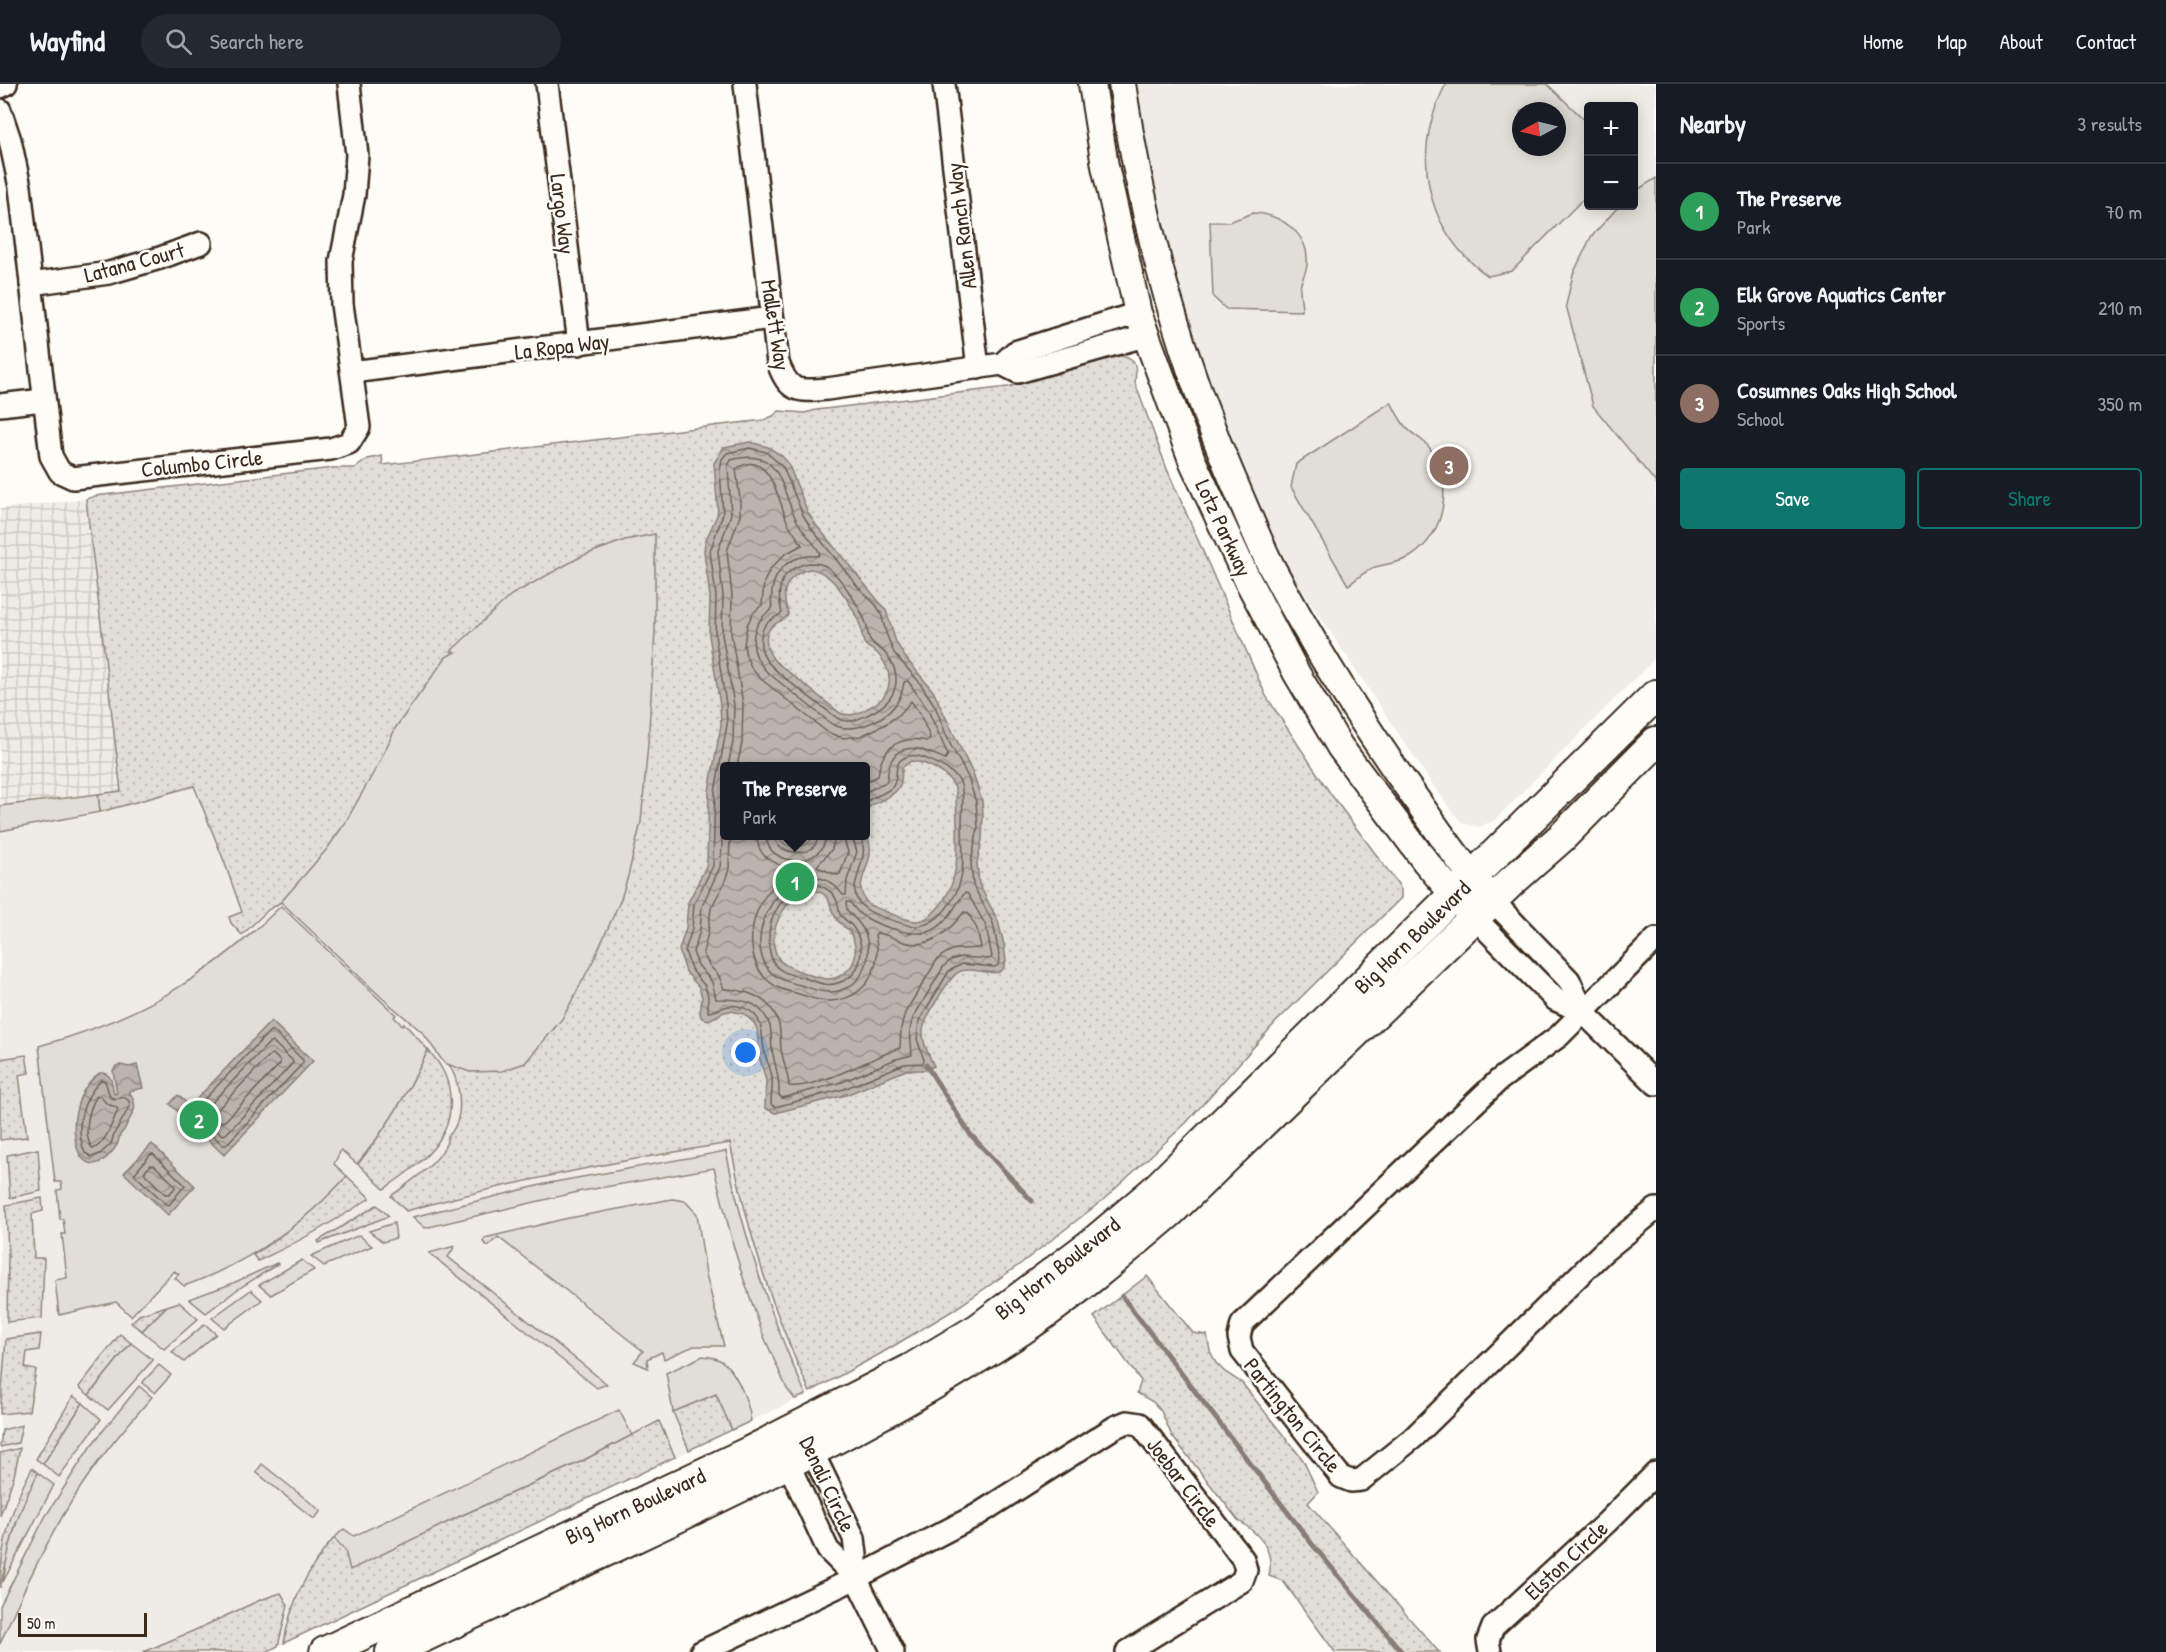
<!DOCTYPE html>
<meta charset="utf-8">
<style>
:root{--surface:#171b24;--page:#242831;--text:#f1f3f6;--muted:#9ea1a6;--line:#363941;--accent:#0f766e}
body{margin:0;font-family:"Patrick Hand",sans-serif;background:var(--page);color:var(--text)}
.controls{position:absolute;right:18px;top:18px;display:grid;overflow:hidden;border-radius:6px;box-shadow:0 3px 15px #0003}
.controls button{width:54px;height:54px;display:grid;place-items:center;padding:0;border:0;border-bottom:2px solid var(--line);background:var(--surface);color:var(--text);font:30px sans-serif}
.compass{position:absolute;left:1512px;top:18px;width:54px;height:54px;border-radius:50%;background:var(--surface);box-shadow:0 3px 15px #0003;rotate:263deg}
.scale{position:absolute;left:18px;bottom:15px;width:129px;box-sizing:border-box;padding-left:6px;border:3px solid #3b2a1e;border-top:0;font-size:16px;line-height:21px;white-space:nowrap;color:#3b2a1e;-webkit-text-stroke:4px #fdfcf7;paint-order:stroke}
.you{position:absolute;left:746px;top:969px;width:21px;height:21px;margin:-15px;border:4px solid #fff;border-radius:50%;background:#1a73e8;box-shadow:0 0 0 9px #1a73e833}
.badge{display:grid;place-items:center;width:39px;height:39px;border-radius:50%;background:var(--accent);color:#fff;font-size:20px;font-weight:700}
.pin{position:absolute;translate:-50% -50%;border:3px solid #fff;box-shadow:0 2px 6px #0006}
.popup{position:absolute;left:720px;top:678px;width:150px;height:78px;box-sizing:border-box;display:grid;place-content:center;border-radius:6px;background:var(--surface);filter:drop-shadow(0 2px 4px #0005);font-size:20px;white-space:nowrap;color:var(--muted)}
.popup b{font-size:22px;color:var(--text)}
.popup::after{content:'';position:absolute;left:50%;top:100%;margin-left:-12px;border:12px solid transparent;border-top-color:var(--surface)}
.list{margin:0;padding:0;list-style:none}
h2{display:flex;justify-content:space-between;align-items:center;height:78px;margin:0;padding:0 24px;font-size:26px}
h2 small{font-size:20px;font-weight:400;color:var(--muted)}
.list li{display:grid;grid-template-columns:39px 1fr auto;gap:18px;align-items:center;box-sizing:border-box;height:96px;padding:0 24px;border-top:2px solid var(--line)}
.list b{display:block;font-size:22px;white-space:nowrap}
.list p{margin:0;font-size:20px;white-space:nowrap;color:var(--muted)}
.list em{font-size:20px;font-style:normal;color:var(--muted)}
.actions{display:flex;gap:12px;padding:18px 24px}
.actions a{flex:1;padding:14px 0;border:2px solid var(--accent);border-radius:6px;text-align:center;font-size:21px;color:var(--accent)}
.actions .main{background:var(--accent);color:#fff}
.icon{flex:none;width:33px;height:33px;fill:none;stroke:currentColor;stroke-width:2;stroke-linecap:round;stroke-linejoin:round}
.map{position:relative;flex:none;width:1656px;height:1568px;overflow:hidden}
header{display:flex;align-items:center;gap:36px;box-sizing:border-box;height:84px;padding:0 30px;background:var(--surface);border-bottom:2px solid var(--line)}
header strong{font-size:28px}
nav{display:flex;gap:33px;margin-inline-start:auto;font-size:21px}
.search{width:420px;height:54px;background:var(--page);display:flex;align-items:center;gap:15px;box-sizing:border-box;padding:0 21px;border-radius:33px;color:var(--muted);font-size:22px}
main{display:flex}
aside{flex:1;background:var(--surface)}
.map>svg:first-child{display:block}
</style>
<header>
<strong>Wayfind</strong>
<div class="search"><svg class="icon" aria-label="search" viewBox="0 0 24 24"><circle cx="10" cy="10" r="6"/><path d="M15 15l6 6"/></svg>Search here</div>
<nav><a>Home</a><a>Map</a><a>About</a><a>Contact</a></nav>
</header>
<main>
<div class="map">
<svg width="1656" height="1568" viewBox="0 0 1656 1568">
<defs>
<pattern id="industrial-grid" width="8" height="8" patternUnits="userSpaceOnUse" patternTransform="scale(1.5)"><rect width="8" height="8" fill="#efece7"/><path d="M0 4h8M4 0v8" fill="none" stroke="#cecbc6"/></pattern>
<pattern id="grass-dots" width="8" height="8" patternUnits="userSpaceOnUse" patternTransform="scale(1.5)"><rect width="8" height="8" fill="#e1ded7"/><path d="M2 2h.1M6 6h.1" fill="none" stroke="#c2bfb8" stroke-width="1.8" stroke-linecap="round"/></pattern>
<pattern id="water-waves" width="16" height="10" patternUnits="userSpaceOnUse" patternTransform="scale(1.5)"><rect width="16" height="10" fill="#bbb4ad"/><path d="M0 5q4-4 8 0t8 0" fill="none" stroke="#99938c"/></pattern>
</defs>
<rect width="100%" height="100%" fill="#fdfcf7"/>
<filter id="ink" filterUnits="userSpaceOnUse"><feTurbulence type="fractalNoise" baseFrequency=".0167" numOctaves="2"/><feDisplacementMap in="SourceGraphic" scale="12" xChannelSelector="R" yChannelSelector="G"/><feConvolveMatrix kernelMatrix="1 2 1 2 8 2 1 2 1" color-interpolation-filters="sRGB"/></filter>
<g filter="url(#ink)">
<!-- built -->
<g fill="#efece7" fill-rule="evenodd">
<path d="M 1132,0 L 1656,0 L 1656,573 L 1495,736 L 1479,743 L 1462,739 L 1437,707 L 1286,482 L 1209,307 L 1167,172 ZM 1588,22 L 1634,22 L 1634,122 L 1588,122 ZM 1521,27 L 1557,27 L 1557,63 L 1521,63 Z"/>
<path d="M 1116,271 L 1131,276 L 1136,281 L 1137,287 L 1135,299 L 1167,385 L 1266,612 L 1330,709 L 1398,800 L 1402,810 L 1398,818 L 1276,938 L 1186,1039 L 1103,1116 L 1019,1181 L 952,1227 L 880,1270 L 806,1311 L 266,1568 L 0,1568 L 0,722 L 86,415 L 95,412 L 333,384 L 355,384 L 368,375 L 382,372 L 383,381 L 764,336 L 773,332 L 779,327 L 805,329 L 816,326 L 992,306 L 1050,292 ZM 724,682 L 866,682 L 866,752 L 724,752 Z"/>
</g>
<!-- industrial -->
<polygon fill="url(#industrial-grid)" points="86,415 121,708 0,723 0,425"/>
<!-- grass -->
<g fill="url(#grass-dots)" stroke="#8e847a" stroke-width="1.5" fill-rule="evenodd">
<path d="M 1116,271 C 1137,274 1137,281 1135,299 L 1167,385 L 1266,612 L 1330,709 L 1398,800 L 1401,806 L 1401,814 L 1276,938 L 1186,1039 L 1103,1116 L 1019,1181 L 952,1227 L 880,1270 L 810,1308 C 771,1223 748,1150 730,1059 C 621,1076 513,1097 406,1127 L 391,1112 C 409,1098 446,1076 448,1052 C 465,1036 461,1003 451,984 C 440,962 420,946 402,929 C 363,891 322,855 281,818 L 268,826 L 242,851 L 231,839 L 229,833 L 242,828 L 224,777 L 194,702 L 100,728 L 98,710 L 121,707 L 86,415 L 95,412 L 333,384 L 355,384 L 368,375 L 382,372 L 383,381 L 764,336 L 773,332 L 779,327 L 805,329 L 816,326 L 1008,303 ZM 724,682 L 866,682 L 866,752 L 724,752 Z"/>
<path d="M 428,966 C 441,980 448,993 450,1011 C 455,1057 417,1082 384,1105 L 358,1080 C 386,1045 409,1007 428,966 Z"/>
<polygon points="26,971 29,989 19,991 27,1053 0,1056 0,975"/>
<polygon points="38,1065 41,1107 10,1114 7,1071"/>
<path d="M 347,1092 L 370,1114 C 334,1138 297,1159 258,1177 L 253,1171 C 287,1149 319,1122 347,1092 Z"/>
<polygon points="42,1114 43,1127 32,1130 34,1174 44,1174 42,1234 7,1238 8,1171 6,1121"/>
<polygon points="377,1121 389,1132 319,1159 318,1157"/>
<path d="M 1147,1192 L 1193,1249 L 1207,1251 L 1210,1267 L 1216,1279 L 1225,1288 L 1242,1299 L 1303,1376 L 1318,1408 L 1308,1419 L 1439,1568 L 1441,1568 L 1335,1568 L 1283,1497 L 1269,1492 C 1275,1465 1259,1450 1238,1436 L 1172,1352 L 1161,1327 L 1153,1318 L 1137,1309 L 1141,1297 L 1094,1233 Z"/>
<polygon points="167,1222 142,1247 131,1239 139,1231"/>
<polygon points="41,1250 39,1266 27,1268 25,1284 36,1286 29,1327 0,1330 6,1255"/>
<polygon points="120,1250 131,1259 89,1311 79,1303"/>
<polygon points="716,1310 732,1346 689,1366 673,1328"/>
<polygon points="73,1312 83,1319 43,1380 36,1375"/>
<path d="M 659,1337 L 675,1373 L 284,1559 C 290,1519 307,1485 334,1454 L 345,1466 L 351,1485 L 458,1433 L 580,1378 Z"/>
<polygon points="22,1341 18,1359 0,1363 2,1346"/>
<polygon points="20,1364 14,1392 0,1432 0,1369"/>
<path d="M 32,1384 L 38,1389 L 16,1439 L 0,1504 C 0,1461 12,1421 32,1384 Z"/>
<polygon points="281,1509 288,1521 278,1562 266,1568 143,1568 193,1547 260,1516"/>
</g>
<!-- garden -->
<g fill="#e1ded7" stroke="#8e847a" stroke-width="1.5" fill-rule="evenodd">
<path d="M 1446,0 L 1547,0 L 1588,39 L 1588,110 L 1512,187 L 1488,192 C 1424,146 1410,69 1446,0 ZM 1521,27 L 1557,27 L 1557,63 L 1521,63 Z"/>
<polygon points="1656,94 1656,399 1593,322 1566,221 1573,190 1591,153 1619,122 1634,122 1634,108"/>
<path d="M 1253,129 C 1281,130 1310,150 1307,181 C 1306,189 1301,196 1300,204 C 1300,211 1302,220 1302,227 L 1226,225 L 1213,213 L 1210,138 L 1229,138 Z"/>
<path d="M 1391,318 C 1395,326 1399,335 1405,342 C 1410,349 1421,354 1429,363 C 1454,396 1447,451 1410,473 C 1399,479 1387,480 1375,483 C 1366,486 1356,496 1348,501 L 1291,403 L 1296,380 Z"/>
<polygon points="655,450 655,549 648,660 641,738 628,792 621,815 593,877 562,935 525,979 502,987 470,988 444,979 423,949 382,914 281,818 327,765 345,739 379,679 396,643 446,573 455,568 451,567 511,511 582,472 625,456"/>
<polygon points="98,710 100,728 0,747 0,722"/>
<path d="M 281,822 L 396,931 L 394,933 L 402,941 L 404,939 L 428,966 C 409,1007 386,1045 357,1080 L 341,1066 L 334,1080 L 347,1092 C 301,1143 248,1179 184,1202 L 175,1194 L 179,1190 L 174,1187 L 131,1232 L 116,1218 L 59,1231 L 55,1196 L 67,1194 L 62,1150 L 65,1150 L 63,1135 L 60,1135 L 57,1106 L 62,1105 L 61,1098 L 55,1098 L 39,962 C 137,935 208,894 281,822 Z"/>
<path d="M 726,1067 C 743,1152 770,1232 806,1311 L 795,1315 L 787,1305 L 762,1248 L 743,1193 L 734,1164 L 714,1084 L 582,1107 L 425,1144 L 413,1133 L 549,1099 Z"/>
<polygon points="672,1115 685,1117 697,1130 706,1190 724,1262 694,1262 664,1275 662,1268 647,1275 648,1284 634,1278 643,1267 498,1153 488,1162 483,1158 485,1154 564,1135"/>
<polygon points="394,1139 396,1154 383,1158 369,1147"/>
<polygon points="359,1151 372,1162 324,1182 311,1172"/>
<polygon points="455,1162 448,1173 607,1300 597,1304 429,1169"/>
<polygon points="302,1176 314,1186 271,1211 259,1201"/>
<polygon points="277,1179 278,1180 238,1205 206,1229 189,1215 231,1200"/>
<polygon points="251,1206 262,1216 224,1244 212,1234"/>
<polygon points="179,1218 198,1235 164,1265 142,1247 167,1222"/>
<polygon points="205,1240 216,1250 184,1278 172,1268"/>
<polygon points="131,1259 153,1276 108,1326 89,1311"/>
<path d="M 703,1272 C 707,1273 713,1273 717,1275 C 735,1281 749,1319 751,1337 L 732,1346 L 716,1310 L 673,1328 L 666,1289 Z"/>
<polygon points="159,1281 171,1291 155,1309 142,1299"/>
<path d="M 139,1302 L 152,1313 C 131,1337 109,1362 91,1388 C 54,1440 25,1501 0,1560 L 0,1522 L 45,1433 L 90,1363 Z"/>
<polygon points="83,1319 101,1335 59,1393 43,1380"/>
<polygon points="619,1326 632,1351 580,1378 458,1433 350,1486 345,1466 334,1454 344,1445 354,1452"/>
<polygon points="262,1380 321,1427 314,1435 256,1388"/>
<path d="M 38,1389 L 54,1401 L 3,1498 C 8,1460 20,1423 38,1389 Z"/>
</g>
<!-- water -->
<g fill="url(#water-waves)" stroke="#887d74" stroke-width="1.5" fill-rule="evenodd">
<path d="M 750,358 L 768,363 L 782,372 L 788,379 L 808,429 L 816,441 L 886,526 L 896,558 L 905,573 L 933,607 L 973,690 L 982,717 L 983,730 L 982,756 L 977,779 L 979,800 L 998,837 L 1004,861 L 1006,877 L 1003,885 L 999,888 C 987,891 973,883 961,887 C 950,890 925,934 923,946 C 922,959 929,971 934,982 L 925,986 L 906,986 L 846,1011 L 775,1029 L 765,1024 L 766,996 L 759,972 L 757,945 L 754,939 L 744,930 L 731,927 L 724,928 L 709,936 L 702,934 L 700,930 L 702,913 L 699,903 L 686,888 L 679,866 L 686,844 L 688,819 L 707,780 L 709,707 L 721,641 L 720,621 L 709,551 L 710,513 L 704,467 L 705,458 L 718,429 L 714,379 L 724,363 ZM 810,485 C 833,487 852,521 860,541 C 862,546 862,553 864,559 C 867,564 874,566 878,570 C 895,589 893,612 870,623 C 860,628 852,634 840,629 L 775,577 C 767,568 762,552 772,542 C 778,537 784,537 788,531 C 788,525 785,522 785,516 C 782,499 795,488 810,485 ZM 911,677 C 928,678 953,691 956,708 C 956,748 966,798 934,828 C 930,833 925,836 918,837 C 905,838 882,825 869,821 C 846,797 882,779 866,750 L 866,752 L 814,752 C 805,766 787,767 779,752 L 724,752 L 724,682 L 866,682 L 866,726 C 875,716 894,715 900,701 C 903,695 900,689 903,683 ZM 811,806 C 834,809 827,821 836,834 C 839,839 845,842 849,847 C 857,859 858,875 849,885 C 843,891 836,895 828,895 C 819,895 783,883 779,875 C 763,850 785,812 811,806 Z"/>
<polygon points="271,937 313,977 224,1071 170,1020 178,1011 190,1022"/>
<path d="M 121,981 L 129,983 L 137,981 L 143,1004 L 129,1007 C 140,1026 133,1026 125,1044 C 124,1047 121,1049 120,1051 C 118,1056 119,1060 115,1064 C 75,1118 55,1018 100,989 C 112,988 112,1000 114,1010 L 117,1009 L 113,987 L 116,982 Z"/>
<polygon points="152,1060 195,1102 168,1131 124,1089"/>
</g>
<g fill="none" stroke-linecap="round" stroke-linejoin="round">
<!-- shore -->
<g stroke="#6e6157" stroke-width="1.5">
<path d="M 750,364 L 766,368 L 783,383 L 803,431 L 811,444 L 858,503 L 876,521 L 881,529 L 886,549 L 894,569 L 920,599 L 935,622 L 949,658 L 968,693 L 976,718 L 978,743 L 971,779 L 973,801 L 993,839 L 1000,876 L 998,881 L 995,883 L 962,880 L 949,887 L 919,937 L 917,955 L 924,976 L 923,979 L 904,980 L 844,1005 L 775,1023 L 771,1020 C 771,1011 773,1002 772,993 C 771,985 767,978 765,970 C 760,950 767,929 738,922 C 726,919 718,928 708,928 L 708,912 L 705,902 L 691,885 L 685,867 L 692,845 L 694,820 L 713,782 L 715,708 L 727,641 L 726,620 L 715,551 L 716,512 L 710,467 L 723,430 L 720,386 L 722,375 L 727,369 Z"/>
<path d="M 809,479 C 815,479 822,479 827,483 C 841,493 860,523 866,539 C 868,545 867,553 871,557 C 874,562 881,564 885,569 C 904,592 898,616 871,629 C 859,635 850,641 837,634 C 821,621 774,589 765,574 C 760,565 759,552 764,543 C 768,535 776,534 782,529 C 775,504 781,484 809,479 Z"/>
<path d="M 728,682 L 733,658 L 734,621 L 722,550 L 723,512 L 718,467 L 731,430 L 728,382 L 731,376 C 782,362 779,402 796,435 C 802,447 813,457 820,469 L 818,472 C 784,470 768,493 772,525 C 749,541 747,567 767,588 L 832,640 C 851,651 884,637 896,620 C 901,613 903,606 904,598 L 908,597 L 928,626 L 948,671 L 945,675 C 927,667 901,654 890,679 C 887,686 889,692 886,698 L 866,708"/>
<path d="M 737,682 L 742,659 L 743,620 L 731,549 L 732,511 L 727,467 L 740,432 L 740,415 L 736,385 C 769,362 779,418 787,437 C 791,445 797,453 802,461 L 785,470 L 771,484 L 764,498 L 762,521 L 753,529 L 747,541 L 744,561 L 746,572 L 752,585 L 761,595 L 827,648 L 843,654 L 861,652 L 886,640 L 900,630 L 911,617 L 920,630 L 930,653 L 928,657 C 899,651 881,663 878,692 L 866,698"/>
<path d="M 724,697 L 721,730 L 722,762 L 720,783 L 702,822 L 700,847 L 693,868 L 698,881 L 712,898 L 716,915 C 739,915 761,915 770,942 C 772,950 771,958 772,965 C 775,984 780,991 779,1011 L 782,1014 L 842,998 L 896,975 L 912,971 L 910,946 L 913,934 L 944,882 L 951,876 L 961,873 L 989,875 L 992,873 L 986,842 L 968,810 L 965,809 C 955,820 950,836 935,845 C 917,856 879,842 863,832 C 857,829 854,823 850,818 L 846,818 L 847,826 C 853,833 860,838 864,847 C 876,873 862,906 831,908 C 820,909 811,904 800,901 C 788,898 776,895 768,885 C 737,841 802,756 843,811 L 846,811 L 847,796 L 857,768 L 852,752"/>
<path d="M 730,752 L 729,785 L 724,800 L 711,824 L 708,849 L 703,869 L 709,881 L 719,892 L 724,905 C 748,906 772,914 779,941 C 781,949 780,957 781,965 C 783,977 788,989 789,1002 C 815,1006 874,973 900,964 L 901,944 L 905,929 L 937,876 C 955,859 963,868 981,863 L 977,845 L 968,829 L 964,828 C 949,847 930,866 904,858 C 895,855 886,850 877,849 L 875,851 C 883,884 866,915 830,917 C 819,918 810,913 799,910 C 792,908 784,907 777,903 C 749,888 747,852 758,825 C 762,816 769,806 777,799 C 781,795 787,792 790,787 C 775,776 758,777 757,752"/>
<path d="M 766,752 C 768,785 824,784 826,752"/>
<path d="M 774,752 L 778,762 C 792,771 816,772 818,752"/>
<polyline points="835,752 832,765 817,782 819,784 837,791 840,790 848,768 843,752"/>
<path d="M 860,752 C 874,778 838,806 866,825 C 877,833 896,837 910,842 C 938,845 958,814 962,789 C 964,773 962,755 962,738 C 962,726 965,709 960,698 C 954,686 921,669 909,672 C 890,677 900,692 893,702 C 887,710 873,712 866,718"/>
<path d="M 811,800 C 821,801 833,806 837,817 C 839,821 838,825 840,830 C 843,835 849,838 853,843 C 867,863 863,891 838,899 C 826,903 818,898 807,895 C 796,891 785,891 777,883 C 770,876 769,867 769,858 C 767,832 784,805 811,800 Z"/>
<polygon points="270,947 273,947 303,976 303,979 226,1061 223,1061 192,1032 191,1029"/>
<polygon points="270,958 273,958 292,976 293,979 226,1050 222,1051 203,1032 202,1029"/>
<polygon points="273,970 280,977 280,980 225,1037 221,1038 215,1032 215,1028 270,971"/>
<path d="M 101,996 L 105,997 L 110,1013 L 116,1015 L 124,1013 L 129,1017 L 130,1022 L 114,1050 L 111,1060 L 100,1070 L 92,1073 L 85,1069 C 74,1044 82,1015 101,996 Z"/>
<path d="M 97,1012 L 100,1012 L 107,1020 L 116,1023 L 118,1026 C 111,1040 107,1058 93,1065 C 82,1053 88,1025 97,1012 Z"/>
<polygon points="153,1070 185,1101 169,1121 166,1120 134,1090 150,1071"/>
<polygon points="151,1081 154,1081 175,1101 175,1104 169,1110 165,1110 145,1090 145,1087"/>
</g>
<!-- stream -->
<g stroke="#887d74" stroke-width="5">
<polyline points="926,981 970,1050 1032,1117"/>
<polyline points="1122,1212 1312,1460 1402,1568"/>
</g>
<!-- minor casing -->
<g stroke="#3b2a1e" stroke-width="26">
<g id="minor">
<polyline points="547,0 579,260"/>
<path d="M 745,0 L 778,279 C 789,308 797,308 827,305 L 1002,280 L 1015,268 L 1138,229"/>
<polyline points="944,0 978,284"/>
<polyline points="0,3 6,0"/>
<polyline points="0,26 10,56 20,103 51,372 60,388 73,394 331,365 349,359 359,343 342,220 341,177 354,111 357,71 349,0"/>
<polyline points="31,200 109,189 160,174 201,159"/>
<polyline points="1002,280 1018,288 1148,251"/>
<polyline points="352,288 772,234"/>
<polyline points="0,321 43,316"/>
<polyline points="1493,817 1569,896 1583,928"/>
<polyline points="1475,834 1556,916 1583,928 1656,1000"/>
<polyline points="1656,855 1559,952 1499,996 1242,1240 1239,1253 1242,1267 1341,1393 1351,1397 1361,1396 1413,1354 1603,1168 1656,1125"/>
<polyline points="806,1355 854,1454 856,1471 856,1494"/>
<polyline points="783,1368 828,1466 856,1494 893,1568"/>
<polyline points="701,1568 856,1494 977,1431 1115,1343 1127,1338 1140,1340 1243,1475 1246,1486 1242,1497 1127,1568"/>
<polyline points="1490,1568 1488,1556 1493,1543 1607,1438 1656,1389"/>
</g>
</g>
<!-- tertiary casing -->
<g stroke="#3b2a1e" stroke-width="30">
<g id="tertiary">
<polyline points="1092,0 1105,82 1138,229 1192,376 1247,495 1297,590 1340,663 1425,777 1466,825"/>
<path d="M 1122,0 C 1144,147 1180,276 1240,412 C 1250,435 1260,460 1271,482 C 1309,554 1353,624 1399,691 C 1427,730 1453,771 1485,807"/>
</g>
</g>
<!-- secondary casing -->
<g stroke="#3b2a1e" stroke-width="34">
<g id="secondary">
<polyline points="325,1568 751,1367 911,1285 978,1245 1095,1157 1153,1108 1656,611"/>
<path d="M 391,1568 C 470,1531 549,1493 629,1456 C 763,1393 897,1328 1021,1246 C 1073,1211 1122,1169 1170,1128 L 1511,798 L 1561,754 L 1656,658"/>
</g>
</g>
<!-- minor -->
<use href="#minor" stroke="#fdfcf7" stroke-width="21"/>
<!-- tertiary -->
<use href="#tertiary" stroke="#fdfcf7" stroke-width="26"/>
<!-- secondary -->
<use href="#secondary" stroke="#fdfcf7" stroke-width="30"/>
</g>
</g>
<g text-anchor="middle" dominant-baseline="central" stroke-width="5" stroke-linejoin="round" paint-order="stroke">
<!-- street labels -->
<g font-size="22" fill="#3b2a1e" stroke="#fdfcf7">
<text transform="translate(563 130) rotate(83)">Largo Way</text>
<text transform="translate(961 142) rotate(-97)">Allen Ranch Way</text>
<text transform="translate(134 178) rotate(-15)">Latana Court</text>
<text transform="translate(776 241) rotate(81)">Mallett Way</text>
<text transform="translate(562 262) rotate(-7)">La Ropa Way</text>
<text transform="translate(202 379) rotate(-6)">Columbo Circle</text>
<text transform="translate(1224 444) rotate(65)">Lotz Parkway</text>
<text transform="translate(1412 853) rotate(-44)">Big Horn Boulevard</text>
<text transform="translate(1057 1184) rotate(-38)">Big Horn Boulevard</text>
<text transform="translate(1293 1331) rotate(51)">Partington Circle</text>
<text transform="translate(1184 1398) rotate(53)">Joebar Circle</text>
<text transform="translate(828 1400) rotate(65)">Denali Circle</text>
<text transform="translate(635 1422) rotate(-25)">Big Horn Boulevard</text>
<text transform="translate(1566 1476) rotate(-43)">Elston Circle</text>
</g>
</g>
</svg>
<div class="controls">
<button>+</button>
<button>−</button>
</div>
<svg class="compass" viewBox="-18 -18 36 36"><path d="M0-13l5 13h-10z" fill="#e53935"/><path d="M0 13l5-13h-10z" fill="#9ea1a6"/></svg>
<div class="scale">50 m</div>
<div class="you"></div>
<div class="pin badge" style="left:795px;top:798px;background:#2e9e5b">1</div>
<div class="popup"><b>The Preserve</b>Park</div>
<div class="pin badge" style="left:199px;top:1036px;background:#2e9e5b">2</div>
<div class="pin badge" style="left:1449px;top:382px;background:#8d6e63">3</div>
</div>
<aside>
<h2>Nearby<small>3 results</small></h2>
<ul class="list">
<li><span class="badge" style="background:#2e9e5b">1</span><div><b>The Preserve</b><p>Park</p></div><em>70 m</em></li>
<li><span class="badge" style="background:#2e9e5b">2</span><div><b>Elk Grove Aquatics Center</b><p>Sports</p></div><em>210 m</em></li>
<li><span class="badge" style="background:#8d6e63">3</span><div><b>Cosumnes Oaks High School</b><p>School</p></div><em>350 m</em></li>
</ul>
<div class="actions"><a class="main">Save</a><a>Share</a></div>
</aside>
</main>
